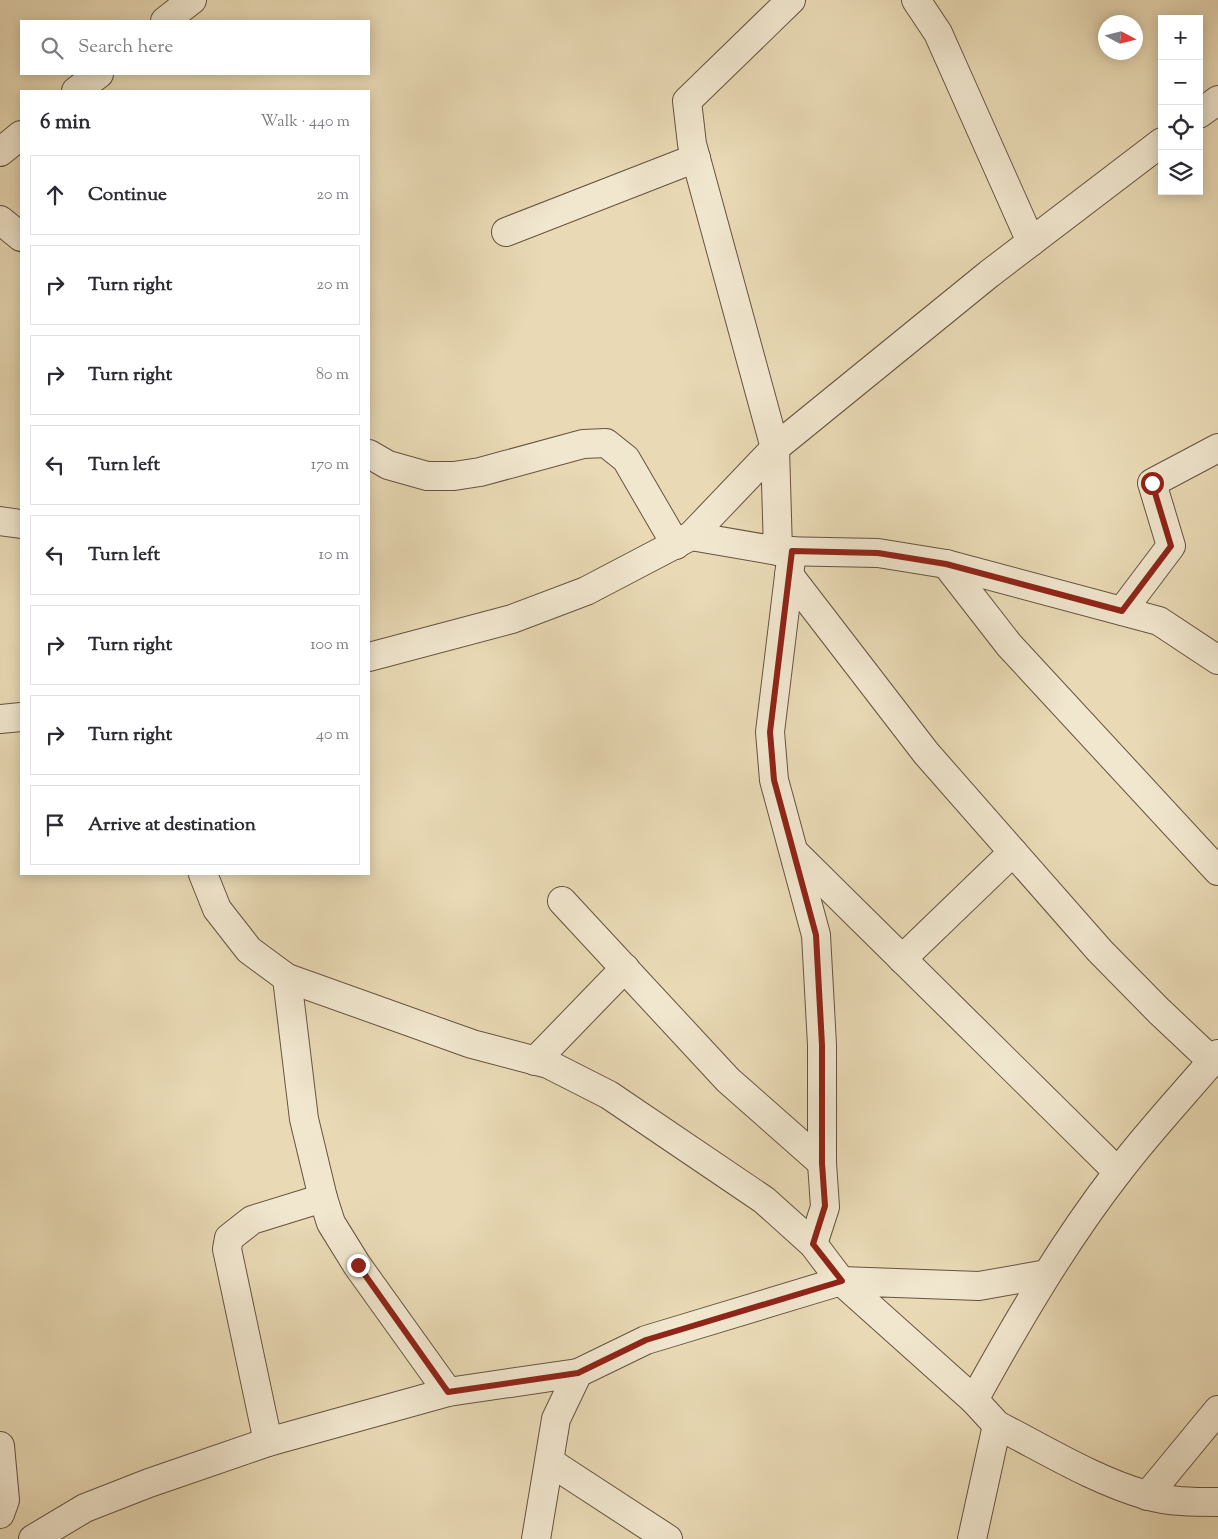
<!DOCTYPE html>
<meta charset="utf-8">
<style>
:root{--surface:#fff;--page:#f2f2f3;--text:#2b2b33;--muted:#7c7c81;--line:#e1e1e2}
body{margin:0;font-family:"Sorts Mill Goudy",serif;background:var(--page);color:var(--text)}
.controls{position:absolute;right:15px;top:15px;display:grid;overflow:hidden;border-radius:0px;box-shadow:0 2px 12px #0003}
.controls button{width:45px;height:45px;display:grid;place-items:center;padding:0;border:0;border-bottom:1px solid var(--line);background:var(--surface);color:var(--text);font:25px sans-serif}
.compass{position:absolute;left:1098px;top:15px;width:45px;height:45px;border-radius:50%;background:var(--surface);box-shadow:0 2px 12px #0003;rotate:97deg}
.stop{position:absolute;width:15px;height:15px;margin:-11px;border:4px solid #8f2418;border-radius:50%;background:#fff}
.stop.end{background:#8f2418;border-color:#fff;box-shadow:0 1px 5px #0008}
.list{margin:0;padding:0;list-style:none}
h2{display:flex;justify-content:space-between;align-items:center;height:65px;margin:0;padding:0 20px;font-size:21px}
h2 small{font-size:16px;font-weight:400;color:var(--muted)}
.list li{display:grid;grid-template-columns:32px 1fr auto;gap:15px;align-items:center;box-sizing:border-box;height:80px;margin:0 10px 10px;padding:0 10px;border:1px solid var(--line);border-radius:0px}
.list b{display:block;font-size:19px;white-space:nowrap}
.list em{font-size:16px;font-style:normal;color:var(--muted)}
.icon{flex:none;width:28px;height:28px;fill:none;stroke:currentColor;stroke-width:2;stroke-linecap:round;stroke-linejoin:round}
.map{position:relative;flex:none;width:1218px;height:1539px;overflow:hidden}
.search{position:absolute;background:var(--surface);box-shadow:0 2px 12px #0003;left:20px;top:20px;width:350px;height:55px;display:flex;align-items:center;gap:12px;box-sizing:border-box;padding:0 18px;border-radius:0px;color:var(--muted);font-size:19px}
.panel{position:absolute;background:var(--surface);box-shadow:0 2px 12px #0003;left:20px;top:90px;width:350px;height:785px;border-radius:0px}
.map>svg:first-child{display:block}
</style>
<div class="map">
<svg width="1218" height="1539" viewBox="0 0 1218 1539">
<rect width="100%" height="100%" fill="#e9dab5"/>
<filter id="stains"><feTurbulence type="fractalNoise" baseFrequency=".004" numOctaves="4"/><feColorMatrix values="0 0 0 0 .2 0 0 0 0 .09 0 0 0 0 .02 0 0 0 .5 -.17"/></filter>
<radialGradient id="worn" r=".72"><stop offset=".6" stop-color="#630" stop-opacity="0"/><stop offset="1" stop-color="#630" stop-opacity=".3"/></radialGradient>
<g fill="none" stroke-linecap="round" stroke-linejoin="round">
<!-- minor casing -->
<g stroke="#675240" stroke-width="30">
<g id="minor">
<polyline points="791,0 687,101 692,144 775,448 778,551 691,536 775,448 989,274 1162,142"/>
<polyline points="916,0 938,33 1031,242"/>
<polyline points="1199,114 1218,100"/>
<polyline points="0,220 21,237"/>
<polyline points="506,232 696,158"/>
<polyline points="369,454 388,465 427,476 454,476 480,472 583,444 606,443 626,459 676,545"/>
<polyline points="0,521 21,524"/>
<polyline points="778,551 878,553 946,564 1159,621 1218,660"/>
<polyline points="792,551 770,732 774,780 816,935 822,1045 822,1163 825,1207 813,1244"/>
<polyline points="946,564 1009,645 1218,871"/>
<polyline points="789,575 926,753 1100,951 1159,1011 1212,1061"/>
<polyline points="1122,611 1171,546 1152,483 1218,448"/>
<polyline points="369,657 512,619 586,591 691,536"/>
<polyline points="0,719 21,717"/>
<polyline points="796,854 1118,1172"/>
<polyline points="203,874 217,909 249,950 287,978 472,1044 548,1064 609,1095 764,1200 813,1244 841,1281 646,1340 578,1373 556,1419 536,1539"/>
<polyline points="562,901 728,1080 822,1163"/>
<polyline points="902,959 1013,852"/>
<polyline points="287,978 304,1119 323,1198 331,1223 357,1265 448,1392"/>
<polyline points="535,1061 625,968"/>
<polyline points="974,1400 841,1281 979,1286 1047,1274"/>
<path d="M 997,1425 L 974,1400 C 1017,1322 1063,1243 1118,1172 C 1149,1131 1185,1093 1218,1054"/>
<polyline points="268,1442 227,1249 229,1238 252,1220 323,1198"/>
<polyline points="550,1462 668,1539"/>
<polyline points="1147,1496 1218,1410"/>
<polyline points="33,1539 85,1508 149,1483 268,1442 448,1392 578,1373"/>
<path d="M 972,1539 L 997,1425 C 1046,1450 1094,1480 1146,1495 C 1169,1502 1194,1502 1218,1502"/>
</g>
</g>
<!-- tertiary casing -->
<g stroke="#675240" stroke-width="30">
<g id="tertiary">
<polyline points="165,21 192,0"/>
<polyline points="76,91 99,74"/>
<polyline points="0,152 21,135"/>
<polyline points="0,1446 5,1500 0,1514"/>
</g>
</g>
<!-- minor -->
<use href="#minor" stroke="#f1e7cf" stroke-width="28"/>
<!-- tertiary -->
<use href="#tertiary" stroke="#f1e7cf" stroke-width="28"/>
</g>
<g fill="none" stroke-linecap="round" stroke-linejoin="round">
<!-- route -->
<polyline stroke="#8f2418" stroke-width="6" points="358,1265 448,1392 578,1373 646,1340 842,1281 813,1244 825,1206 822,1163 822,1045 816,935 774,780 770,732 792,551 878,553 946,564 1122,611 1171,546 1152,483"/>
</g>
<rect width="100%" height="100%" filter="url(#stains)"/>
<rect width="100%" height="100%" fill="url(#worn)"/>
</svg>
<div class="controls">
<button>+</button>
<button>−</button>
<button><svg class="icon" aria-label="locate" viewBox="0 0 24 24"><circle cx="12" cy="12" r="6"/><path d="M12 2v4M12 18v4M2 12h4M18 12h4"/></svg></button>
<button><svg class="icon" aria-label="layers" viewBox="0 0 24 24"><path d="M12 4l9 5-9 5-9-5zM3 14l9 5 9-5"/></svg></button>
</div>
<svg class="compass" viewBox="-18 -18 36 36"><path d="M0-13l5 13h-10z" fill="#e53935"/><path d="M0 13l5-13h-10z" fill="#7c7c81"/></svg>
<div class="stop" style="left:1152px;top:483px"></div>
<div class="stop end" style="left:358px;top:1265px"></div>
<div class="search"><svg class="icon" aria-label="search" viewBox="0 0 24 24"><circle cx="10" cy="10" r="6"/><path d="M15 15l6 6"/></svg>Search here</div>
<section class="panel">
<h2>6 min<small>Walk · 440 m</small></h2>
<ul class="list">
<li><svg class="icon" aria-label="ahead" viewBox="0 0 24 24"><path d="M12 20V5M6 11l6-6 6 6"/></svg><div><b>Continue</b></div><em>20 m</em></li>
<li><svg class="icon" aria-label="right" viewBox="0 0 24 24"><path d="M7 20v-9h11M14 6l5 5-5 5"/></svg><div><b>Turn right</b></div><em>20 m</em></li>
<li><svg class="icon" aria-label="right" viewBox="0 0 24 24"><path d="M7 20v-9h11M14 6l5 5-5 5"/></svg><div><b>Turn right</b></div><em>80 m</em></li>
<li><svg class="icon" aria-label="left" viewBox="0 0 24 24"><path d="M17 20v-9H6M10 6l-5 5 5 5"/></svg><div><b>Turn left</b></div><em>170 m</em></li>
<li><svg class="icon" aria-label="left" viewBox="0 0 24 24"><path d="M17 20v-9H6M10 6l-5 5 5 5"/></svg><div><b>Turn left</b></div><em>10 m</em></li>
<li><svg class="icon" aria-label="right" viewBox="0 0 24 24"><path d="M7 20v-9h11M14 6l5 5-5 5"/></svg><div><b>Turn right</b></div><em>100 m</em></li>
<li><svg class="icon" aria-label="right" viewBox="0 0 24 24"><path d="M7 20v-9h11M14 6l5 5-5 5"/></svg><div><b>Turn right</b></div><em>40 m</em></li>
<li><svg class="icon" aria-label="arrive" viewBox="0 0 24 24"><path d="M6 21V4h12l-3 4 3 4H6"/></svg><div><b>Arrive at destination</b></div></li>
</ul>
</section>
</div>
